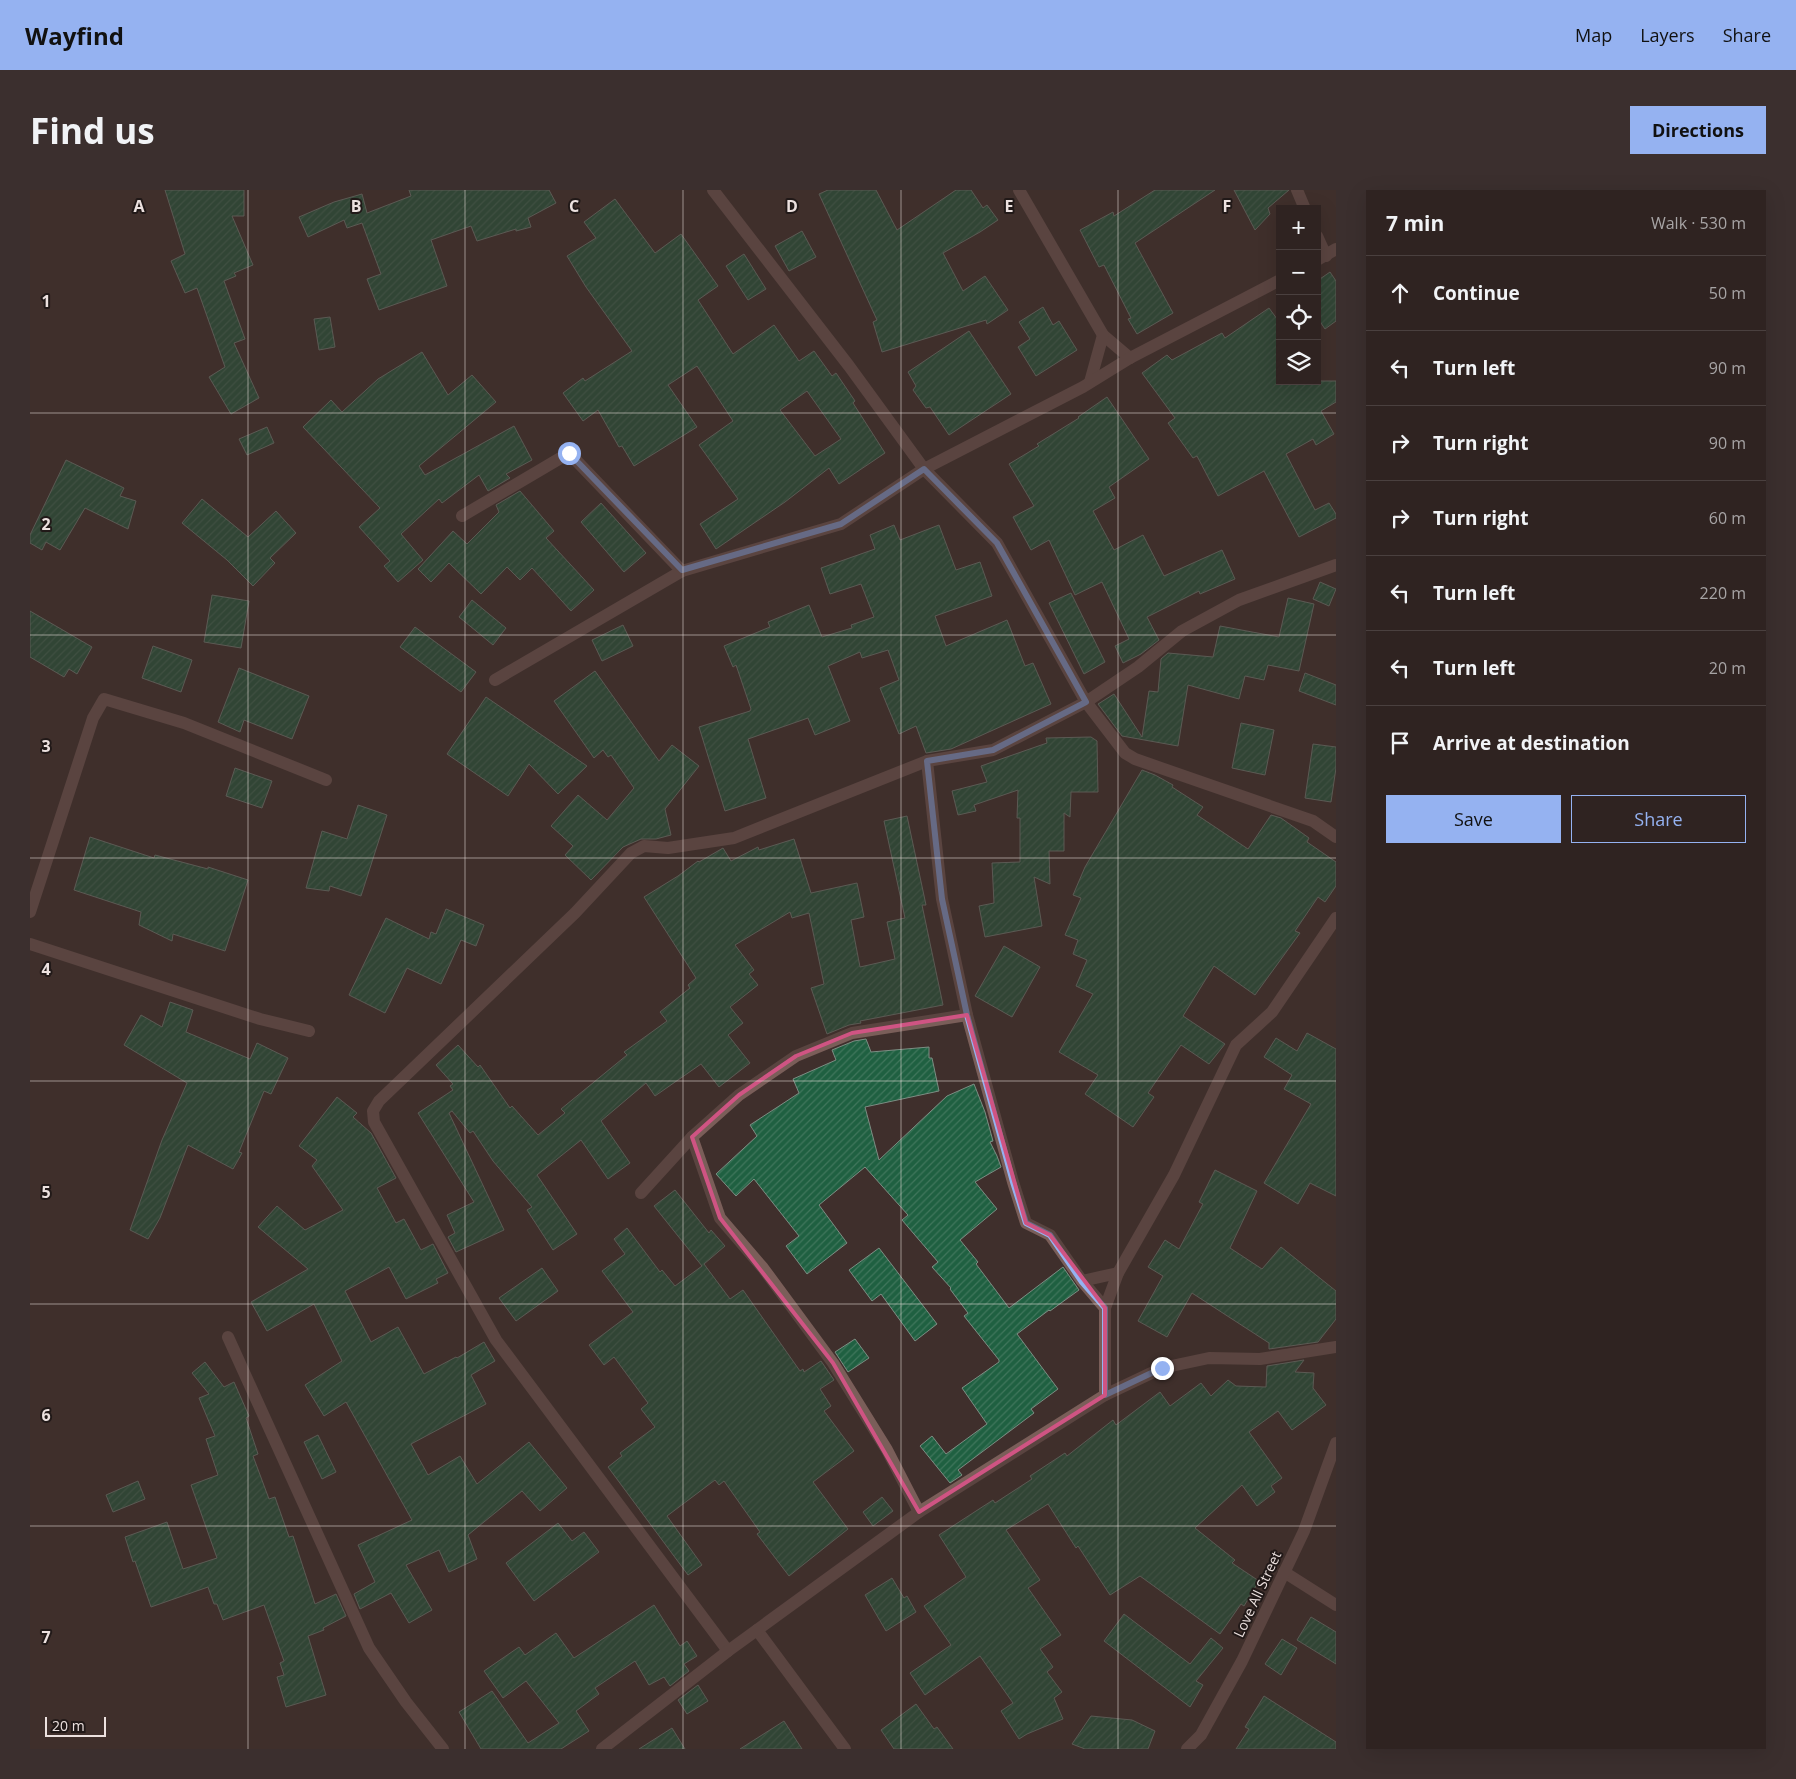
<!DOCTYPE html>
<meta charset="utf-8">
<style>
:root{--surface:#2f2321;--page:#3b2f2e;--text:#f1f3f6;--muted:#a7a4a5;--line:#4a403f;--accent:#95b2f1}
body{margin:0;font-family:"Open Sans",sans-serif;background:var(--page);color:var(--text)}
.controls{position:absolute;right:15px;top:15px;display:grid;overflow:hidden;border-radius:0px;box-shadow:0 5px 20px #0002}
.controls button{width:45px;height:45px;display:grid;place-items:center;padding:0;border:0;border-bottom:1px solid var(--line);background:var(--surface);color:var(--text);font:25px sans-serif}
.scale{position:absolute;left:15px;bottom:12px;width:61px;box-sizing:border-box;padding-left:5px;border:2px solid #ece1df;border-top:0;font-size:14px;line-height:18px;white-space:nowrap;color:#ece1df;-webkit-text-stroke:4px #211918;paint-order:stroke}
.stop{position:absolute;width:15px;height:15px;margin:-11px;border:4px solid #95b2f1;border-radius:50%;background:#fff}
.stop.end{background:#95b2f1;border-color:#fff;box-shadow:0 1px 5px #0008}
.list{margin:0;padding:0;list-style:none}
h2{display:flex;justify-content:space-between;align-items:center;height:65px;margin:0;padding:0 20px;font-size:21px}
h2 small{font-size:16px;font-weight:400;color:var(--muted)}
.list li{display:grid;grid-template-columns:32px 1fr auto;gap:15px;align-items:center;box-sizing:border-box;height:75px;padding:0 20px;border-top:1px solid var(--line)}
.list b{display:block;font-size:19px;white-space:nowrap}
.list em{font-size:16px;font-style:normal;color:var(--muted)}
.actions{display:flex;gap:10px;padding:15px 20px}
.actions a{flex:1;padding:11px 0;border:1px solid var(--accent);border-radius:0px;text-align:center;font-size:18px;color:var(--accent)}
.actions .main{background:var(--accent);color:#111}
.icon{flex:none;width:28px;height:28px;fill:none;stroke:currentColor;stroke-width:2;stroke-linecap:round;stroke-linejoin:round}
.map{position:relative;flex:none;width:1306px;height:1559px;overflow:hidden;border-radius:0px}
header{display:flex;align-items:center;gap:30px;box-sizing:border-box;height:70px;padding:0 25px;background:var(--accent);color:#111}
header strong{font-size:24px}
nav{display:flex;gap:28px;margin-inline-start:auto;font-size:18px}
.intro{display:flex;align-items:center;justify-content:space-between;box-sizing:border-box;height:120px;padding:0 30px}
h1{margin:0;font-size:35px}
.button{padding:12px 22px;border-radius:0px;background:var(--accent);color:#111;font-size:18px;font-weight:700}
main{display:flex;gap:30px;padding:0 30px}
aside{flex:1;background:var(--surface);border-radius:0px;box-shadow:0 5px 20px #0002}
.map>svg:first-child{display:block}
</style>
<header>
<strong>Wayfind</strong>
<nav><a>Map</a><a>Layers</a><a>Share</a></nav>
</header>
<div class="intro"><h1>Find us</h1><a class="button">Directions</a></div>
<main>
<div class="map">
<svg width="1306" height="1559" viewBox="0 0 1306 1559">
<defs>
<pattern id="building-hatch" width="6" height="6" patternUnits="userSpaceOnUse" patternTransform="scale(1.25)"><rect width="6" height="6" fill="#1f6041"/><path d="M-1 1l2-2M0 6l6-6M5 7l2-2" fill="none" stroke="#40765c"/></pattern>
</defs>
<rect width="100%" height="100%" fill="#3f2f2c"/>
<!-- building -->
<g fill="url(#building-hatch)" stroke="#7c8d83" fill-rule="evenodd">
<polygon points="135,0 214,0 214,26 202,26 223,75 204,83 206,86 194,91 215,149 204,153 229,208 201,224 179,187 195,177 167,98 155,103 141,71 155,64"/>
<polygon points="379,0 519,0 526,13 498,28 501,37 486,41 486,39 447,51 441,36 401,50 417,96 349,120 337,89 351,84 332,33 317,38 314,30 278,47 269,27 304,12 332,4 337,23 381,6"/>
<polygon points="798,0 846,0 867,40 926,0 941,0 953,18 957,15 968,30 950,42 913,63 933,101 955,86 978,120 957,134 956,130 852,162 843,132 847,130 789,4"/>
<polygon points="1125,0 1185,0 1105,53 1143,123 1107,144 1098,129 1101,128 1074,75 1069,77 1050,40 1083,22 1084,26"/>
<polygon points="1204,0 1259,0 1238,18 1240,24 1225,40"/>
<path d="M 585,9 L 625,63 L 651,44 L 688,96 L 668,110 L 703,164 L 744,135 L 769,171 L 784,161 L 802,186 L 806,183 L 825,211 L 823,213 L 855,263 L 809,294 L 799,278 L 755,312 L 686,359 L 670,334 L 708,309 L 669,255 L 703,231 L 667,176 L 638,195 L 667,237 L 604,276 L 592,256 L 589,257 L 568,220 L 553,231 L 533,203 L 553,188 L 555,191 L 602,161 L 556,97 L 537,66 L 566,48 L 554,32 ZM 777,201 L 811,249 L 785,266 L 750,220 Z"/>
<polygon points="772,41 786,67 759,81 745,56"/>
<polygon points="714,64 736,99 718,110 696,76"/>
<polygon points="1300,82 1306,91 1306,131 1295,139 1287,127 1287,91"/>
<polygon points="1013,117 1023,135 1029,131 1047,160 1006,186 988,157 1000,149 989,132"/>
<polygon points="1239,118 1250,133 1250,191 1306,191 1306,212 1291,221 1304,244 1286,255 1283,249 1256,264 1285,320 1299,313 1306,324 1306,328 1269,347 1234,281 1188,306 1167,266 1163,268 1138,233 1145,228 1112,183 1137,165 1142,170 1192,143 1195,148"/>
<polygon points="300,127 305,157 289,160 284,129"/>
<polygon points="939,141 981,204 919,245 900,217 896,218 883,200 886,196 878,182"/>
<polygon points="392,162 418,205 442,185 466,212 389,276 395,285 484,236 502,270 476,284 480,288 458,301 449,285 412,313 409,309 371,344 393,370 368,392 354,376 360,371 329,337 350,318 273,237 301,210 312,222 348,189"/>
<polygon points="1077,207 1119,269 1079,297 1085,308 1063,321 1084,360 1113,345 1134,386 1192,360 1205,389 1170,404 1169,401 1117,427 1129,450 1111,464 1093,473 1085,456 1099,449 1072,392 1045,405 1019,350 1001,360 983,327 1004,316 979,274 1009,256 1007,254 1049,228 1048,227"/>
<polygon points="237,237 244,253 217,265 209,249"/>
<polygon points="36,270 94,298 90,306 106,311 98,339 55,318 30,360 16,352 12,360 0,353 0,345"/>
<polygon points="490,301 524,341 516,348 564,400 541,421 502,378 490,390 477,377 451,404 419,373 401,392 388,379 423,341 437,354 469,322 466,315"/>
<polygon points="172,309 218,347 246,321 266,343 240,368 245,373 223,396 197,370 152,333"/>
<polygon points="571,313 616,363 594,382 551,332"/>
<polygon points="864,335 870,350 909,335 926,380 950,372 962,406 905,426 916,456 977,430 995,476 1003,473 1021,514 921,559 896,563 886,536 869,544 850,498 869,490 858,460 832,468 830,462 798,476 820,531 785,545 778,528 718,549 736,608 695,621 669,537 720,521 721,519 706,475 703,477 694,456 740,437 738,432 779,415 792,447 822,438 821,435 844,427 831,394 800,404 791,378 845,359 840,345"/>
<polygon points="1290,392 1306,399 1299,416 1283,409"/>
<polygon points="1041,403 1075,472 1054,484 1019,413"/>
<polygon points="182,405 219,411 211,458 174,452"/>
<polygon points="1258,408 1284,414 1269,481 1238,475 1234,490 1215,486 1209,509 1158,495 1148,556 1092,546 1068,514 1084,504 1112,547 1119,501 1128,502 1131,469 1138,463 1183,467 1190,436 1249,447"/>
<polygon points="442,410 476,438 463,455 429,427"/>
<polygon points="0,421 62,457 47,484 39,479 34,487 0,467"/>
<polygon points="593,435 603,456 572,471 562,450"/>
<polygon points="385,437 446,482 431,502 370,457"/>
<polygon points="123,456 162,470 151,502 112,488"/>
<polygon points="209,478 279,506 262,549 214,530 210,542 188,532"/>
<polygon points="565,481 629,571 642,555 669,576 635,619 641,645 626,649 611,649 593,657 561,690 535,665 543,656 521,636 548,605 577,630 604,598 581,565 578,567 573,560 564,568 524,511"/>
<polygon points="1275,483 1306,495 1306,515 1269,501"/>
<polygon points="456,507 557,576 528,604 499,574 478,606 417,564"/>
<polygon points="1211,533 1244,540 1235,585 1202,578"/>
<polygon points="1061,547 1067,551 1068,602 1041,602 1040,627 1034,623 1034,661 1019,661 1020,694 1004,687 1012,736 955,747 949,716 964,713 962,673 990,672 990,628 987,628 988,600 944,615 946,621 928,625 922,601 957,592 951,576 1017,553 1016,548"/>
<polygon points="1283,554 1306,557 1306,578 1301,612 1275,608"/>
<polygon points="205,578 242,591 232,618 196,606"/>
<polygon points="1112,580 1125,585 1143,595 1142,597 1173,617 1167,625 1218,659 1241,625 1251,628 1279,648 1277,652 1306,672 1306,696 1295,712 1288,707 1265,741 1270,743 1225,805 1184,776 1153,826 1195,854 1179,874 1151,855 1118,903 1124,907 1103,937 1055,904 1068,885 1029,862 1063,804 1046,796 1057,770 1043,764 1048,750 1035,745 1051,708 1043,705 1055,677"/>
<polygon points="328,615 357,625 331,706 300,696 299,701 276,698 292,641 317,649"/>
<polygon points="877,626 896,715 892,715 913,815 830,831 831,833 819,835 797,844 781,798 794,794 779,723 762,728 760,722 705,755 724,780 719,784 728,795 700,817 713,833 698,845 720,873 689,897 671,874 625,906 616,893 571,931 600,973 578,989 551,950 507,985 547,1044 523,1060 497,1020 502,1017 463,971 443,941 440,943 422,921 419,923 474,1040 426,1062 418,1047 425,1043 417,1025 444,1012 388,923 423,900 420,896 423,894 406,875 428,855 448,877 450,875 480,918 482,916 508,945 535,923 531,919 597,865 594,862 637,831 630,822 660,798 658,795 666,788 614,707 648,686 668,671 669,672 693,658 701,671 728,657 729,660 764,649 781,703 827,693 834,727 821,730 830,777 865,769 857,732 875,728 854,631"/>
<polygon points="60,647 124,668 125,665 178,679 178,677 218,690 195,761 143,744 142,751 109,735 111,722 44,700"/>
<polygon points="416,719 454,735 446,756 431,750 411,794 377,778 355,823 319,805 356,728 399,749 401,742 406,744"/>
<polygon points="974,756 1010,777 982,827 945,806"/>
<polygon points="140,812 163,820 156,842 220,869 227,853 258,868 241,904 234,901 209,962 212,963 203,979 158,955 130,1028 118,1049 100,1040 132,950 157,893 94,855 111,825 132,837"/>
<polygon points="1277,843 1306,859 1306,1006 1280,993 1268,1014 1234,993 1281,914 1254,899 1262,885 1234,867 1246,848 1267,861"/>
<polygon points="836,849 841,862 899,857 899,868 902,868 909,901 835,917 849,970 917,906 944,894 955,922 963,951 960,952 967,966 971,977 945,992 967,1019 930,1050 948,1072 946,1074 979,1118 1033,1077 1049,1100 1020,1121 1019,1120 987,1144 1028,1199 1001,1219 1004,1223 928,1280 932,1285 920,1293 890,1256 902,1246 916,1264 957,1234 932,1198 969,1172 969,1170 934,1126 938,1123 920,1099 921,1098 902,1077 908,1072 872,1030 878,1025 835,977 789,1015 817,1053 777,1084 756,1056 769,1046 724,989 706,1006 686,984 727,946 720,935 769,903 763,889 806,870 802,860 824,851"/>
<polygon points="307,907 327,923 323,927 341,943 366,988 347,998 366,1033 374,1029 391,1060 403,1054 418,1083 406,1089 408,1093 376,1109 359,1077 315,1101 341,1152 368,1137 394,1184 426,1167 427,1168 454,1152 465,1171 441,1185 456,1214 381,1254 398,1285 430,1266 447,1294 499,1252 537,1298 510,1321 492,1301 438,1345 447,1369 419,1382 409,1360 376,1375 402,1420 379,1433 361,1403 330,1419 324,1404 345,1392 328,1355 382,1330 316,1212 294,1226 275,1195 312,1171 284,1114 237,1141 221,1112 278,1079 228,1037 247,1016 275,1040 313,1020 282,976 287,970 269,956"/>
<polygon points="1185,980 1227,1001 1200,1058 1232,1079 1251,1057 1306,1101 1306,1129 1288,1152 1239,1159 1239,1153 1162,1103 1137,1147 1108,1131 1133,1086 1118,1077 1135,1050 1149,1059 1173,1014 1169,1012"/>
<polygon points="645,1000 679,1043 681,1040 695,1056 674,1074 700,1109 713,1100 770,1181 773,1179 774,1182 791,1171 804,1190 790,1199 801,1216 794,1221 824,1261 783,1292 818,1339 759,1386 727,1344 730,1342 694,1291 689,1295 685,1290 637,1326 672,1375 658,1385 578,1277 592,1266 590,1263 625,1237 611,1219 618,1213 584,1167 574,1175 559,1155 603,1122 572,1081 595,1064 584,1049 597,1038 630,1082 632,1080 645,1096 672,1076 624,1016"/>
<polygon points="849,1058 907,1134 885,1151 851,1104 842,1111 819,1080"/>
<polygon points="512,1078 528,1101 486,1131 469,1108"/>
<polygon points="825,1149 839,1168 818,1182 805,1162"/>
<polygon points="1274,1170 1265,1182 1284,1183 1283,1198 1296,1215 1262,1240 1248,1221 1219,1242 1252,1288 1241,1296 1245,1302 1227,1316 1212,1295 1165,1338 1205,1370 1202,1373 1229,1391 1214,1416 1211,1414 1190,1444 1110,1386 1080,1405 1048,1356 1046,1358 1018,1314 976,1340 1010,1390 998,1398 1031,1445 1010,1459 1023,1477 1017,1482 1032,1502 1024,1508 1033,1529 997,1544 989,1549 971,1521 983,1513 950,1466 895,1505 880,1483 921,1455 894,1416 936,1387 909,1345 963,1310 965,1313 1002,1289 1000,1286 1035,1263 1037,1266 1083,1230 1086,1235 1130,1202 1140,1216 1171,1193 1181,1206 1198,1190 1206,1196 1236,1197 1237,1176"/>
<polygon points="175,1172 194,1197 204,1192 219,1226 216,1228 228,1264 223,1266 239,1309 245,1307 259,1347 263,1346 285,1414 306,1404 316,1426 293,1438 294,1440 278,1446 296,1505 256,1517 247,1487 254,1485 250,1473 254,1471 234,1415 193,1430 187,1414 184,1414 178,1397 121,1417 105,1371 103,1372 95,1347 137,1332 153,1379 187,1368 161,1295 188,1285 176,1249 185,1246 169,1208 179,1204 162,1183"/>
<polygon points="288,1245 306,1282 292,1289 274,1252"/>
<polygon points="108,1291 115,1309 83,1322 76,1305"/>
<polygon points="852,1307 863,1321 843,1336 833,1322"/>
<polygon points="528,1333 542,1351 554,1342 569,1362 504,1411 476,1373"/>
<polygon points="862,1388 874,1408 877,1406 886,1422 856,1441 835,1405"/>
<polygon points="624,1415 650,1456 657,1451 667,1466 654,1474 659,1481 640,1496 634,1487 619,1495 605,1471 565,1498 569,1504 546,1521 559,1541 531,1559 451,1559 429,1522 462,1501 498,1553 529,1533 496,1491 473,1508 454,1481 489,1457 495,1465 526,1443 544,1468"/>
<polygon points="1094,1424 1160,1474 1181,1448 1193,1458 1166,1491 1173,1495 1160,1517 1074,1451"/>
<polygon points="1281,1427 1306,1442 1306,1474 1267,1450"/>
<polygon points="1252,1449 1267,1458 1251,1485 1235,1474"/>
<polygon points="668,1495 678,1511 657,1524 648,1510"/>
<polygon points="1234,1506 1306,1552 1306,1559 1206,1559 1219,1539 1215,1537"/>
<polygon points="886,1514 904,1539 907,1537 923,1559 864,1559 851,1540"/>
<polygon points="1061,1526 1102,1530 1125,1541 1118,1559 1055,1559 1042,1554"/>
<polygon points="754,1531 772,1559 710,1559"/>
<polygon points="642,1538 655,1559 609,1559"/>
</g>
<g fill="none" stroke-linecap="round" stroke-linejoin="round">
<!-- minor -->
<g stroke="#7a5e59" stroke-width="12">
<polyline points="683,0 819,176 894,279 967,353 1056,512 1108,477 1152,441 1209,410 1306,375"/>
<polyline points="989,0 1073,145 1100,168"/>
<polyline points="1267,0 1275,19"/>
<polyline points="1287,46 1296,66"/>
<polyline points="1287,70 1306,59"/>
<polyline points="1060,192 1073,145"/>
<polyline points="432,326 539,263 652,381"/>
<polyline points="465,490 652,381 811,334 894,279 1053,197 1100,168 1250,90"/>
<polyline points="0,722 63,528 74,509 154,533 296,590"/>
<polyline points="0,754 230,829 279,841"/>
<polyline points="937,825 983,992 996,1033 1020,1045 1052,1091 1075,1118"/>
<polyline points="662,947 690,1028 733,1078 803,1173 857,1260 889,1322"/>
<polyline points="611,1003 662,947 709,905 766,866 822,843 937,825 912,709 897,571"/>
<polyline points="1052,1091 1088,1083"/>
<polyline points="198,1147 339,1458 376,1512 413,1559"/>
<polyline points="1075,1205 1075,1118 1088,1083 1144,985 1206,855 1242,822 1306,728"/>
<polyline points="1254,1382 1306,1415"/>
<polyline points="727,1440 815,1559"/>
<polyline points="698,1461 466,1150 344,932 343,921 349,911 545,723 601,663 614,656 638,658 704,648 897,571 963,560 1056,512 1095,563 1105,569 1283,631 1306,647"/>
<polyline points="572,1559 698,1461 889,1322 1075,1205 1132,1178 1179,1168 1230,1169 1306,1157"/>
<polyline points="1157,1559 1171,1545 1212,1471 1274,1341 1306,1253"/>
</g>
</g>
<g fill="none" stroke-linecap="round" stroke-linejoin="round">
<!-- route -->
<polyline stroke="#95b2f1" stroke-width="6" points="539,263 652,380 811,334 894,279 967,353 1056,512 963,560 897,571 912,709 937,825 983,992 996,1033 1020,1045 1052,1092 1075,1118 1075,1205 1132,1178"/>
</g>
<!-- marked area -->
<path d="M0 0H1306V1559H0ZM 937,825 L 996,1033 L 1020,1045 L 1075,1118 L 1075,1205 L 889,1322 L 803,1173 L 690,1028 L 662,947 L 709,905 L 766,866 L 822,843 Z" fill="#3f2f2c" fill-opacity=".55" fill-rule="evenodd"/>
<path fill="none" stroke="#cf5483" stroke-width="4" stroke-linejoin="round" d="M 937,825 L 996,1033 L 1020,1045 L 1075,1118 L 1075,1205 L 889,1322 L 803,1173 L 690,1028 L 662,947 L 709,905 L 766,866 L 822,843 Z"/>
<!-- grid -->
<path fill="none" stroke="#ece1df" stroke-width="1" stroke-opacity="0.55" d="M 218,0 L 218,1559M 435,0 L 435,1559M 653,0 L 653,1559M 871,0 L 871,1559M 1088,0 L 1088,1559M 0,223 L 1306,223M 0,445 L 1306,445M 0,668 L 1306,668M 0,891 L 1306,891M 0,1114 L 1306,1114M 0,1336 L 1306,1336"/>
<g text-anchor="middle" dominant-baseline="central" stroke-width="4" stroke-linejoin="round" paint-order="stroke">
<!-- street labels -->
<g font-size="14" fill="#ece1df" stroke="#211918">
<text transform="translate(1227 1404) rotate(-65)">Love All Street</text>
</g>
</g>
<g font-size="16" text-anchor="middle" font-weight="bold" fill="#ece1df" stroke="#211918" stroke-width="4" stroke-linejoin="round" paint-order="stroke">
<text x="109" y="22">A</text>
<text x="326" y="22">B</text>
<text x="544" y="22">C</text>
<text x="762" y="22">D</text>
<text x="979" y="22">E</text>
<text x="1197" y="22">F</text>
<text x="16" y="117">1</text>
<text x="16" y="340">2</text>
<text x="16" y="562">3</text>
<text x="16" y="785">4</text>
<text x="16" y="1008">5</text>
<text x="16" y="1231">6</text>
<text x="16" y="1453">7</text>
</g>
</svg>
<div class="controls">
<button>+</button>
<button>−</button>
<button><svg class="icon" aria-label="locate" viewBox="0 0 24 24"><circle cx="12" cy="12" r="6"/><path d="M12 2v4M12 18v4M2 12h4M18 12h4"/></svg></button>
<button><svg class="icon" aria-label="layers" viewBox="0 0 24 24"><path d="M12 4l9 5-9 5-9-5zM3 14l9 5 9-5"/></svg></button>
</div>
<div class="scale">20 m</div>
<div class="stop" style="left:539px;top:263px"></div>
<div class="stop end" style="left:1132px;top:1178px"></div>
</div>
<aside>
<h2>7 min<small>Walk · 530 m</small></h2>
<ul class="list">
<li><svg class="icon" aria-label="ahead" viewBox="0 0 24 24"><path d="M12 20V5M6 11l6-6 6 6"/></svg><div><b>Continue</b></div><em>50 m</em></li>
<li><svg class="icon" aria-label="left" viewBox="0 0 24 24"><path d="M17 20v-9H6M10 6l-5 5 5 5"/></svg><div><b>Turn left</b></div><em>90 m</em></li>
<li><svg class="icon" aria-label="right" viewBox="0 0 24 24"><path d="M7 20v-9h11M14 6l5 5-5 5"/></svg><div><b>Turn right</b></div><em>90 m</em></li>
<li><svg class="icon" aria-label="right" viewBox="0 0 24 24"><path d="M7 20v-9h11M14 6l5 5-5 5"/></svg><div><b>Turn right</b></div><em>60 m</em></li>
<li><svg class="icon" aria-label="left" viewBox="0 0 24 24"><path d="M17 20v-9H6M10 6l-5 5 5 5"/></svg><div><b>Turn left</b></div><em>220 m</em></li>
<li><svg class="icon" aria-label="left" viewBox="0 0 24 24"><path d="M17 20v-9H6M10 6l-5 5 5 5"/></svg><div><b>Turn left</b></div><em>20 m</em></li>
<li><svg class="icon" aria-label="arrive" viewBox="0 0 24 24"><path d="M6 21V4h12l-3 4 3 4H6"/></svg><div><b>Arrive at destination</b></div></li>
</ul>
<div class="actions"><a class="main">Save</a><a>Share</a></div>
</aside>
</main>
